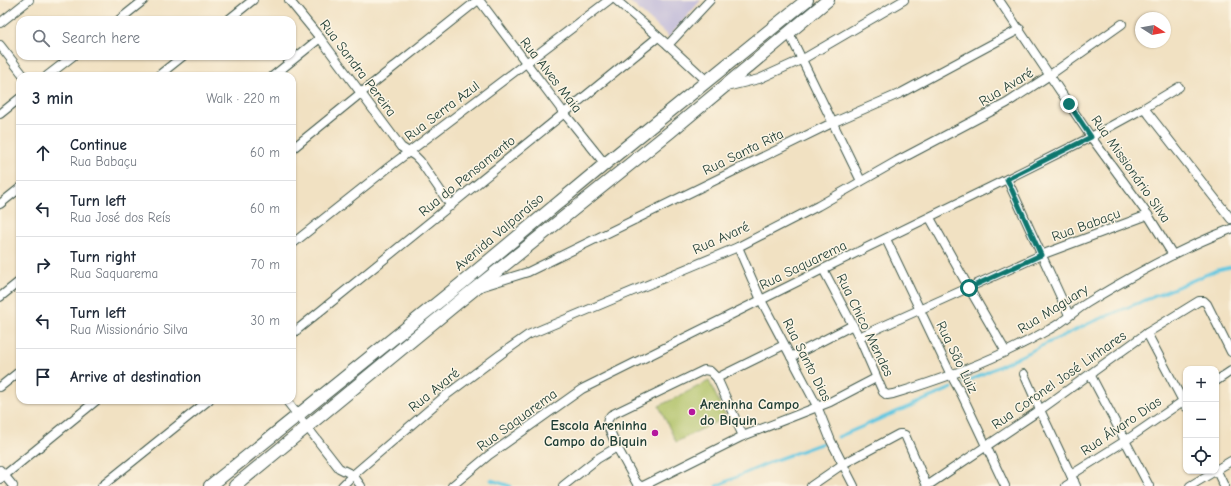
<!DOCTYPE html>
<meta charset="utf-8">
<style>
:root{--surface:#fff;--page:#f2f2f3;--text:#1f2937;--muted:#747a83;--line:#e0e1e3}
body{margin:0;font-family:"Comic Neue",sans-serif;background:var(--page);color:var(--text)}
.controls{position:absolute;right:12px;bottom:12px;display:grid;overflow:hidden;border-radius:8px;box-shadow:0 1px 3px #0004}
.controls button{width:36px;height:36px;display:grid;place-items:center;padding:0;border:0;border-bottom:1px solid var(--line);background:var(--surface);color:var(--text);font:20px sans-serif}
.compass{position:absolute;left:1135px;top:12px;width:36px;height:36px;border-radius:50%;background:var(--surface);box-shadow:0 1px 3px #0004;rotate:101deg}
.stop{position:absolute;width:12px;height:12px;margin:-9px;border:3px solid #0f766e;border-radius:50%;background:#fff}
.stop.end{background:#0f766e;border-color:#fff;box-shadow:0 1px 4px #0008}
.list{margin:0;padding:0;list-style:none}
h2{display:flex;justify-content:space-between;align-items:center;height:52px;margin:0;padding:0 16px;font-size:17px}
h2 small{font-size:13px;font-weight:400;color:var(--muted)}
.list li{display:grid;grid-template-columns:26px 1fr auto;gap:12px;align-items:center;box-sizing:border-box;height:56px;padding:0 16px;border-top:1px solid var(--line)}
.list b{display:block;font-size:15px;white-space:nowrap}
.list p{margin:0;font-size:13px;white-space:nowrap;color:var(--muted)}
.list em{font-size:13px;font-style:normal;color:var(--muted)}
.icon{flex:none;width:22px;height:22px;fill:none;stroke:currentColor;stroke-width:2;stroke-linecap:round;stroke-linejoin:round}
.map{position:relative;flex:none;width:1231px;height:486px;overflow:hidden}
.search{position:absolute;background:var(--surface);box-shadow:0 1px 3px #0004;left:16px;top:16px;width:280px;height:44px;display:flex;align-items:center;gap:10px;box-sizing:border-box;padding:0 14px;border-radius:12px;color:var(--muted);font-size:15px}
.panel{position:absolute;background:var(--surface);box-shadow:0 1px 3px #0004;left:16px;top:72px;width:280px;height:332px;border-radius:12px}
.map>svg:first-child{display:block}
</style>
<div class="map">
<svg width="1231" height="486" viewBox="0 0 1231 486">
<rect width="100%" height="100%" fill="#fcf5e5"/>
<filter id="ink" filterUnits="userSpaceOnUse"><feTurbulence type="fractalNoise" baseFrequency=".025" numOctaves="2"/><feDisplacementMap in="SourceGraphic" scale="8" xChannelSelector="R" yChannelSelector="G"/><feConvolveMatrix kernelMatrix="1 2 1 2 8 2 1 2 1" color-interpolation-filters="sRGB"/></filter>
<filter id="wash" filterUnits="userSpaceOnUse"><feTurbulence type="fractalNoise" baseFrequency=".012" numOctaves="4" result="noise"/><feDisplacementMap in="SourceGraphic" scale="16" xChannelSelector="R" yChannelSelector="G"/><feGaussianBlur stdDeviation="0.9" result="paint"/><feColorMatrix in="noise" values="0 0 0 0 0 0 0 0 0 0 0 0 0 0 0 0 0 1.4 0 .05"/><feComposite in="paint" operator="in"/></filter>
<g filter="url(#wash)">
<rect width="100%" height="100%" fill="#f1e1c2"/>
<!-- industrial -->
<polygon fill="#c6c0da" points="628,0 701,0 669,37"/>
<!-- green -->
<polygon fill="#adc064" stroke="#667e4c" points="709,381 726,417 676,442 659,406"/>
<g fill="none" stroke-linecap="round" stroke-linejoin="round">
<!-- stream -->
<g stroke="#63c7e1" stroke-width="3">
<polyline points="964,383 1092,322 1170,290 1217,270 1231,267"/>
<polyline points="838,437 952,388"/>
<polyline points="491,480 510,486"/>
<polyline points="716,486 773,461 826,442"/>
</g>
</g>
</g>
<g filter="url(#ink)">
<g fill="none" stroke-linecap="round" stroke-linejoin="round">
<!-- street casing -->
<g stroke="#3e5649" stroke-width="10">
<g id="street">
<polyline points="289,0 320,38 401,147 415,156 420,161 451,206"/>
<polyline points="479,0 564,113 605,164"/>
<polyline points="616,0 668,45 707,81"/>
<polyline points="999,0 1091,137 1148,215 1173,255"/>
<polyline points="119,20 144,0"/>
<polyline points="228,20 253,0"/>
<polyline points="0,23 29,0"/>
<polyline points="789,33 861,181"/>
<polyline points="0,45 24,76"/>
<polyline points="668,45 710,0"/>
<polyline points="47,76 73,56"/>
<polyline points="158,76 183,56"/>
<polyline points="273,76 320,38"/>
<polyline points="726,87 759,79 803,59 904,0"/>
<polyline points="1144,108 1231,219"/>
<polyline points="0,114 20,98"/>
<polyline points="292,149 361,93 478,0"/>
<polyline points="1007,179 1069,315"/>
<polyline points="0,204 20,188"/>
<polyline points="930,218 969,288 1006,352"/>
<polyline points="886,239 951,375 962,395 1005,486"/>
<polyline points="292,244 389,167 609,0"/>
<polyline points="738,247 761,300 817,406 831,441 854,486"/>
<path d="M 823,269 L 859,337 L 883,392 L 887,395 L 893,394 C 947,378 1001,357 1050,329 C 1064,322 1074,311 1087,303 C 1133,275 1181,248 1231,229"/>
<polyline points="480,287 528,272 832,123 901,93 1020,29"/>
<polyline points="0,297 20,281"/>
<polyline points="1147,333 1186,407"/>
<polyline points="292,334 658,37"/>
<polyline points="859,337 1041,255 1148,215"/>
<polyline points="791,357 853,325"/>
<polyline points="1024,374 1040,410 1076,486"/>
<polyline points="1090,374 1149,486"/>
<polyline points="717,378 784,345"/>
<polyline points="1216,381 1231,371"/>
<polyline points="0,387 20,371"/>
<polyline points="286,400 339,468 353,475 361,486"/>
<polyline points="1216,469 1224,486"/>
<polyline points="0,470 13,486"/>
<polyline points="1216,470 1231,461"/>
<polyline points="1071,475 1125,441 1186,399"/>
<polyline points="0,479 97,400"/>
<polyline points="102,486 209,400"/>
<polyline points="342,486 353,475 445,396 501,354 528,335 738,247 818,206 897,161 1007,103 1050,75 1122,24"/>
<polyline points="452,486 489,455 582,389 823,269 1007,179 1091,137 1144,108 1179,87"/>
<polyline points="563,486 597,459 617,447"/>
<polyline points="642,486 639,485 636,482 617,447 607,424 608,419 611,415 704,370 710,371 717,378 743,436"/>
<polyline points="643,486 743,436 830,402 876,378"/>
<polyline points="811,486 843,464 899,434 902,434 905,435 927,486"/>
<polyline points="927,486 1040,410 1147,333 1199,301 1204,301 1207,304 1231,352"/>
<polyline points="1066,486 1074,481"/>
<polyline points="1190,486 1215,471"/>
</g>
</g>
<!-- secondary casing -->
<g stroke="#3e5649" stroke-width="14">
<g id="secondary">
<polyline points="210,486 462,283 605,164 807,0"/>
<polyline points="235,486 456,304 670,132 828,0"/>
</g>
</g>
<!-- street -->
<use href="#street" stroke="#fff" stroke-width="8"/>
<!-- secondary -->
<use href="#secondary" stroke="#fff" stroke-width="12"/>
</g>
</g>
<g fill="none" stroke-linecap="round" stroke-linejoin="round" filter="url(#ink)">
<!-- route -->
<polyline stroke="#0f766e" stroke-width="5" points="969,288 1041,255 1007,179 1091,137 1069,104"/>
</g>
<!-- markers -->
<g fill="#b5179e" stroke="#fcf5e5" stroke-width="1.5">
<circle cx="692" cy="412" r="4"/>
<circle cx="655" cy="433" r="4"/>
</g>
<g text-anchor="middle" dominant-baseline="central" stroke-width="3" stroke-linejoin="round" paint-order="stroke">
<!-- street labels -->
<g font-size="14" fill="#1f3d34" stroke="#fcf5e5">
<text transform="translate(358 68) rotate(53)">Rua Sandra Pereira</text>
<text transform="translate(551 75) rotate(52)">Rua Alves Maia</text>
<text transform="translate(1006 87) rotate(-31)">Rua Avaré</text>
<text transform="translate(442 111) rotate(-37)">Rua Serra Azul</text>
<text transform="translate(743 152) rotate(-26)">Rua Santa Rita</text>
<text transform="translate(1131 169) rotate(55)">Rua Missionário Silva</text>
<text transform="translate(467 176) rotate(-39)">Rua do Pensamento</text>
<text transform="translate(1086 225) rotate(-20)">Rua Babaçu</text>
<text transform="translate(499 232) rotate(-40)">Avenida Valparaíso</text>
<text transform="translate(721 238) rotate(-24)">Rua Avaré</text>
<text transform="translate(803 265) rotate(-26)">Rua Saquarema</text>
<text transform="translate(1053 309) rotate(-32)">Rua Maguary</text>
<text transform="translate(865 325) rotate(64)">Rua Chico Mendes</text>
<text transform="translate(957 357) rotate(64)">Rua São Luiz</text>
<text transform="translate(807 360) rotate(63)">Rua Santo Dias</text>
<text transform="translate(1059 380) rotate(-35)">Rua Coronel José Linhares</text>
<text transform="translate(434 390) rotate(-39)">Rua Avaré</text>
<text transform="translate(517 420) rotate(-36)">Rua Saquarema</text>
<text transform="translate(1121 426) rotate(-34)">Rua Álvaro Dias</text>
</g>
<!-- poi labels -->
<g font-size="14" font-weight="bold" fill="#1f3d34" stroke="#fcf5e5" text-anchor="start">
<text x="700" y="404">Areninha Campo<tspan x="700" dy="16">do Biquin</tspan></text>
<text x="647" y="425" text-anchor="end">Escola Areninha<tspan x="647" dy="16">Campo do Biquin</tspan></text>
</g>
</g>
</svg>
<div class="controls">
<button>+</button>
<button>−</button>
<button><svg class="icon" aria-label="locate" viewBox="0 0 24 24"><circle cx="12" cy="12" r="6"/><path d="M12 2v4M12 18v4M2 12h4M18 12h4"/></svg></button>
</div>
<svg class="compass" viewBox="-18 -18 36 36"><path d="M0-13l5 13h-10z" fill="#e53935"/><path d="M0 13l5-13h-10z" fill="#747a83"/></svg>
<div class="stop" style="left:969px;top:288px"></div>
<div class="stop end" style="left:1069px;top:104px"></div>
<div class="search"><svg class="icon" aria-label="search" viewBox="0 0 24 24"><circle cx="10" cy="10" r="6"/><path d="M15 15l6 6"/></svg>Search here</div>
<section class="panel">
<h2>3 min<small>Walk · 220 m</small></h2>
<ul class="list">
<li><svg class="icon" aria-label="ahead" viewBox="0 0 24 24"><path d="M12 20V5M6 11l6-6 6 6"/></svg><div><b>Continue</b><p>Rua Babaçu</p></div><em>60 m</em></li>
<li><svg class="icon" aria-label="left" viewBox="0 0 24 24"><path d="M17 20v-9H6M10 6l-5 5 5 5"/></svg><div><b>Turn left</b><p>Rua José dos Reís</p></div><em>60 m</em></li>
<li><svg class="icon" aria-label="right" viewBox="0 0 24 24"><path d="M7 20v-9h11M14 6l5 5-5 5"/></svg><div><b>Turn right</b><p>Rua Saquarema</p></div><em>70 m</em></li>
<li><svg class="icon" aria-label="left" viewBox="0 0 24 24"><path d="M17 20v-9H6M10 6l-5 5 5 5"/></svg><div><b>Turn left</b><p>Rua Missionário Silva</p></div><em>30 m</em></li>
<li><svg class="icon" aria-label="arrive" viewBox="0 0 24 24"><path d="M6 21V4h12l-3 4 3 4H6"/></svg><div><b>Arrive at destination</b></div></li>
</ul>
</section>
</div>
